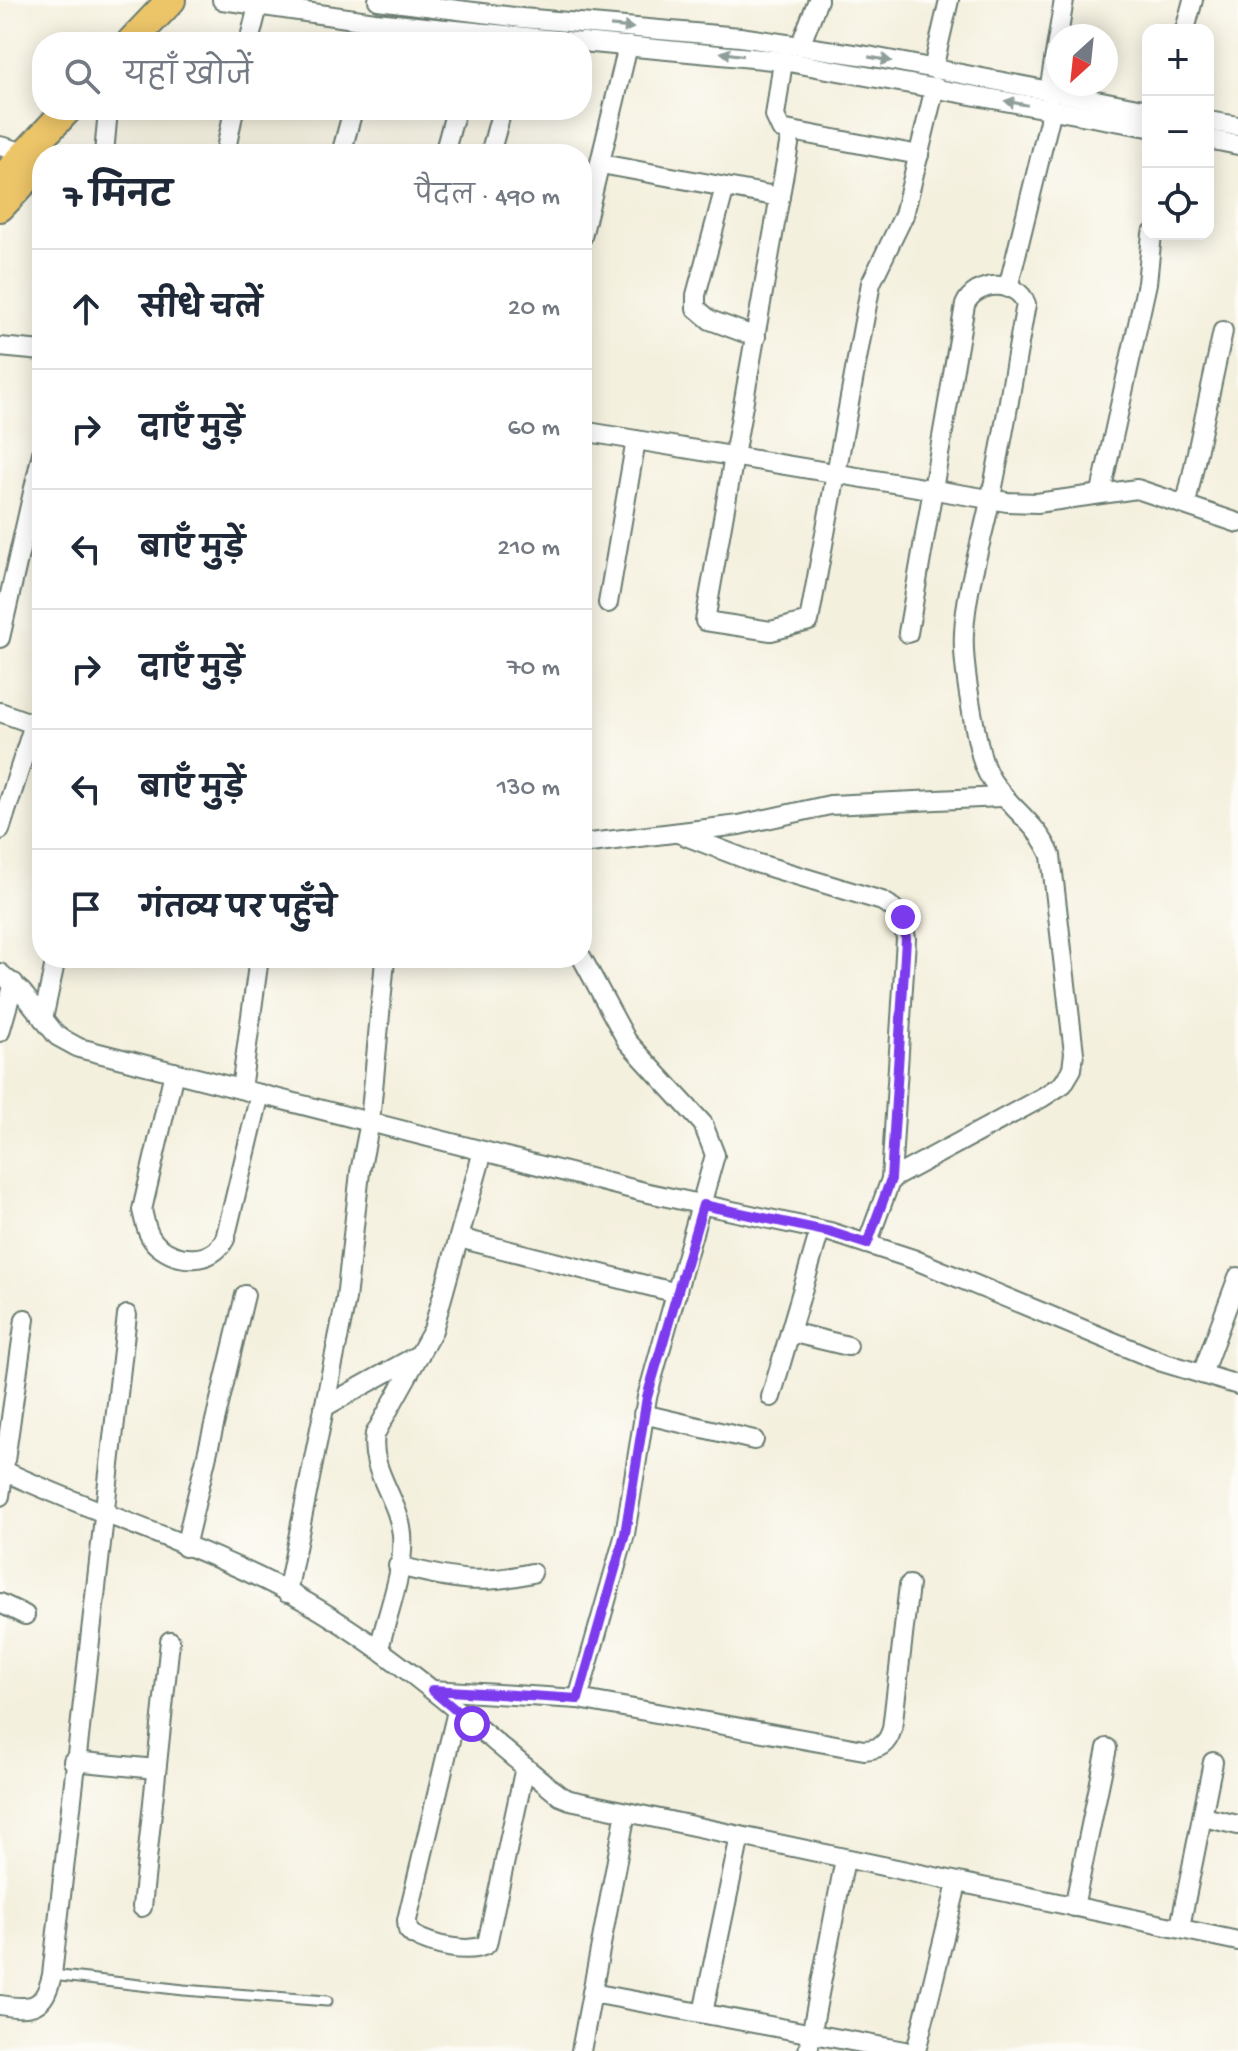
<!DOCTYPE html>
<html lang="hi">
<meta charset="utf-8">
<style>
:root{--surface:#fff;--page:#f6f6f7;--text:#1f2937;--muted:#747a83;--line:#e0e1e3}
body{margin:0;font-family:"Gochi Hand","Playpen Sans Deva",sans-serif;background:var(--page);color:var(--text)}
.controls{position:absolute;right:24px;top:24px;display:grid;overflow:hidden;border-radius:16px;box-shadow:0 4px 20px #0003}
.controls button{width:72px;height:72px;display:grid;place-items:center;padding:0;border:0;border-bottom:2px solid var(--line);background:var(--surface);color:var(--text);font:40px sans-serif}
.compass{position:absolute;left:1046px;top:24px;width:72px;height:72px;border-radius:50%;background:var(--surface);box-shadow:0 4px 20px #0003;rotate:207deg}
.stop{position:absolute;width:24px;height:24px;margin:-18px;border:6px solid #7c3aed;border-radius:50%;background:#fff}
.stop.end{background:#7c3aed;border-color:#fff;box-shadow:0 2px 8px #0008}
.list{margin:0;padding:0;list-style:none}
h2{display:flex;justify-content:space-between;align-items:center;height:104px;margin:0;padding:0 32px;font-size:34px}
h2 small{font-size:26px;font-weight:400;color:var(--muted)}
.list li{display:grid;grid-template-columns:52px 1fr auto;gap:24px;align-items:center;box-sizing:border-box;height:120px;padding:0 32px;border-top:2px solid var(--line)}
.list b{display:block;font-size:30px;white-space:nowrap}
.list em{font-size:26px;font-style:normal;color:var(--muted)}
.icon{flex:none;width:44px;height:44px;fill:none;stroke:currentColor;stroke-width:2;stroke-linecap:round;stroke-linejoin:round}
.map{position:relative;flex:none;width:1238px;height:2051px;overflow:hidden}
.search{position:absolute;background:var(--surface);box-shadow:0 4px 20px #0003;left:32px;top:32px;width:560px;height:88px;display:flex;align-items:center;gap:20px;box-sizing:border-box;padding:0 28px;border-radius:32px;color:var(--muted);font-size:30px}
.panel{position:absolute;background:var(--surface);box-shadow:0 4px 20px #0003;left:32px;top:144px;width:560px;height:824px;border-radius:32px}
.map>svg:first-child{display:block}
</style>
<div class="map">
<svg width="1238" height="2051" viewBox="0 0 1238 2051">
<rect width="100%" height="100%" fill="#fdfcf7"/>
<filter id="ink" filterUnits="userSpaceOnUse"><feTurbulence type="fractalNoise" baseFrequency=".0125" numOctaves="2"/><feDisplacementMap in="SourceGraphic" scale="16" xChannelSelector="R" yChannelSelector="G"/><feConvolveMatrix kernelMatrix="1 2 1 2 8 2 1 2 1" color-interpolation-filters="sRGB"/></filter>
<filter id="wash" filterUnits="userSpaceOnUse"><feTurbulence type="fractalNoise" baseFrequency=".006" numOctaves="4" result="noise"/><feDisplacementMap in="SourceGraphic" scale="32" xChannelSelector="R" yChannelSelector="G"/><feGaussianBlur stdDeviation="1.8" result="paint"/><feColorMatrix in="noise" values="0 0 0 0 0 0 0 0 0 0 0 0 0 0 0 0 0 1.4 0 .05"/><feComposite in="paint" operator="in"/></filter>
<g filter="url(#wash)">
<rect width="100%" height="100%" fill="#f4f0de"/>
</g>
<g filter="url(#ink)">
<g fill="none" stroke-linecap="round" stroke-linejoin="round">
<!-- service casing -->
<g stroke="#6a7c70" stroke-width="13">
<polyline id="service" points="52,1975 184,1990 327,2001"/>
</g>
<!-- minor casing -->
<g stroke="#6a7c70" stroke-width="22">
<g id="minor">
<polyline points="222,0 375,22 576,42"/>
<polyline points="378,0 522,18 740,37 873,57 1148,110"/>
<polyline points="1185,30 1193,0"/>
<polyline points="249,42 258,6"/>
<polyline points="582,42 783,61 1148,127"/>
<polyline points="800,46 818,0"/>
<polyline points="783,61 775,116 781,129 919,155"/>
<polyline points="933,69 949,0"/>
<polyline points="1049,91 1064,0"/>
<polyline points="1208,121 1238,126"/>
<polyline points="791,133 705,621 771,631 809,621 871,283 904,215 935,87"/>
<polyline points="1208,139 1238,145"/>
<polyline points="0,146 26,153"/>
<polyline points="104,154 108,110"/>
<polyline points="225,154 234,110"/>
<polyline points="341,154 353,110"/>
<polyline points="444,154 456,110"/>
<polyline points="490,154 502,110"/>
<polyline points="601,164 780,197"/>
<polyline points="725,187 696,295 696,308 710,320 756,337"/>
<polyline points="582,237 628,46"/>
<polyline points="1008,288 1052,109"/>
<polyline points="0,347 42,351"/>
<polyline points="582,431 1007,502 1037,503 1137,489 1238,523"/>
<polyline points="1101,492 1147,283 1152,234"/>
<polyline points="1186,504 1223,331"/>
<polyline points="608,603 636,440"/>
<polyline points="0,638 42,453"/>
<polyline points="0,712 42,727"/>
<polyline points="0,830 34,724"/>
<path d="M 678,833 L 756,863 L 882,901 C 901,911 903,919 906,939 L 891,1179 L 867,1244"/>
<polyline points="582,844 739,825 830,805 1001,797"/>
<polyline points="0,973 22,992 57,1036 79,1048 644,1192 830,1232 913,1259 1162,1362 1238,1385"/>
<polyline points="43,1019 56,958"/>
<polyline points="0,1032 14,983"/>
<path d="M 174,1072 L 142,1210 C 145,1222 147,1237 158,1246 C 179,1263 212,1264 225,1239 L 260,1094"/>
<polyline points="241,1089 259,958"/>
<path d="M 891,1179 L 1043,1097 L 1063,1084 L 1072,1069 L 1074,1053 L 1051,856 C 1036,817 994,801 982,759 C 974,728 962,664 964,633 C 966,588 981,545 990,501 C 1004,436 1014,369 1026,304 C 1017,278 975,281 965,305 L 908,633"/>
<polyline points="459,1238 677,1293"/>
<polyline points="790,1332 848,1346"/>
<polyline points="1202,1374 1238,1277"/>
<polyline points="771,1397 820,1230"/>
<polyline points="324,1407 420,1354"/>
<polyline points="643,1414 754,1440"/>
<path d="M 0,1469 C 101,1517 211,1547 308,1603 C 399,1656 478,1729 560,1796 L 570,1800 L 1238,1941"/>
<polyline points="0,1496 25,1319"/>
<polyline points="185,1547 245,1295"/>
<path d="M 398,1566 C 452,1579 477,1586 532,1573"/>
<polyline points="287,1593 346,1299 360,1172 370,1122 385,960"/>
<polyline points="0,1603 25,1615"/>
<path d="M 379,1649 C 387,1613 405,1571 402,1534 C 398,1497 369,1471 375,1434 L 433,1330 L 483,1151"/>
<path d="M 432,1690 L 578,1699 L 864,1750 C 880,1749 887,1745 892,1729 L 909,1585"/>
<polyline points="578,1699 625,1534 647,1397 715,1155 703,1124 627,1041 582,958"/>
<path d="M 457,1711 L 407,1920 L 408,1930 L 413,1935 C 431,1945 469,1955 487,1944 L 525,1767"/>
<polyline points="73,1761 156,1769"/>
<polyline points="1203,1817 1238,1825"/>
<polyline points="142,1907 170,1641"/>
<polyline points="1074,1907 1107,1748"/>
<polyline points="1180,1927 1213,1762"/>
<polyline points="592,1993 905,2051"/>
<path d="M 0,2005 C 32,2010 44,2009 52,1975 L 127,1315"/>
<polyline points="703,2013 740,1836"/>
<polyline points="581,2051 626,1812"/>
<polyline points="808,2051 845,1859"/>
<polyline points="916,2051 957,1884"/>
</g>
</g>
<!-- primary casing -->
<g stroke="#6a7c70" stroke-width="32">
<g id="primary">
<polyline points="131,42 171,0"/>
<polyline points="0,181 67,110"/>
<polyline points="0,207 33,172"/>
</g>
</g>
<!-- service -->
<use href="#service" stroke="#fff" stroke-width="9"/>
<!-- minor -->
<use href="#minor" stroke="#fff" stroke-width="18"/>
<!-- primary -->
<use href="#primary" stroke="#edc569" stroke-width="28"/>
</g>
<!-- one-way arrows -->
<defs><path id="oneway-solid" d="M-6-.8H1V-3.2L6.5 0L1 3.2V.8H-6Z" transform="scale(2)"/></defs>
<g fill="#8f9e9a">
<use href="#oneway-solid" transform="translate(622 27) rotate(5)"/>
<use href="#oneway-solid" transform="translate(732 54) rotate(-172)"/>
<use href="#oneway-solid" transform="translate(880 59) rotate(10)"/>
<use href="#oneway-solid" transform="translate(1016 103) rotate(-169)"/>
</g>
</g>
<g fill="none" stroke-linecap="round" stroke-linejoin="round" filter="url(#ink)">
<!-- route -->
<polyline stroke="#7c3aed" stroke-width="10" points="472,1724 432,1690 578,1699 625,1534 647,1397 703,1205 830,1232 867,1244 891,1179 906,939 903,917"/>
</g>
</svg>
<div class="controls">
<button>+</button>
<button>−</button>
<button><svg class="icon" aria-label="locate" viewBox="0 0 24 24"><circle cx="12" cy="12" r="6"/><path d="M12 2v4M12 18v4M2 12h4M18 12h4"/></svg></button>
</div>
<svg class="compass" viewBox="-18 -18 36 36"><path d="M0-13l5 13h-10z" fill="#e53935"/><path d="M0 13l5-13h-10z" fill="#747a83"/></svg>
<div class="stop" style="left:472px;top:1724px"></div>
<div class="stop end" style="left:903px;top:917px"></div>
<div class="search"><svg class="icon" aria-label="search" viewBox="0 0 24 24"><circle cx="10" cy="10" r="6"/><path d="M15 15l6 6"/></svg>यहाँ खोजें</div>
<section class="panel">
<h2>7 मिनट<small>पैदल · 490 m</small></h2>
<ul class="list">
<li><svg class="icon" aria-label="ahead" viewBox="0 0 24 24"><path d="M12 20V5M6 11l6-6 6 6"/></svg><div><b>सीधे चलें</b></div><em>20 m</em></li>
<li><svg class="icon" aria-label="right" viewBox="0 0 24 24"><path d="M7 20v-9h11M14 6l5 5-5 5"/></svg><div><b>दाएँ मुड़ें</b></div><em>60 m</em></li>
<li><svg class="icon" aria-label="left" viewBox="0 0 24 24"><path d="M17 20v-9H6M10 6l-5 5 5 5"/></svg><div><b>बाएँ मुड़ें</b></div><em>210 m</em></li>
<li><svg class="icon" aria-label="right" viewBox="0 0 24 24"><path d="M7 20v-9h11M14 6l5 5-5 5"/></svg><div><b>दाएँ मुड़ें</b></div><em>70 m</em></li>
<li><svg class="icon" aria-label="left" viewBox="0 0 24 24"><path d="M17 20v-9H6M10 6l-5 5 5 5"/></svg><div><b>बाएँ मुड़ें</b></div><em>130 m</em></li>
<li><svg class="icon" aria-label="arrive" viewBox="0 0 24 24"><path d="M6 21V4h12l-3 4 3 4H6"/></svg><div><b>गंतव्य पर पहुँचे</b></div></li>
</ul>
</section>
</div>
